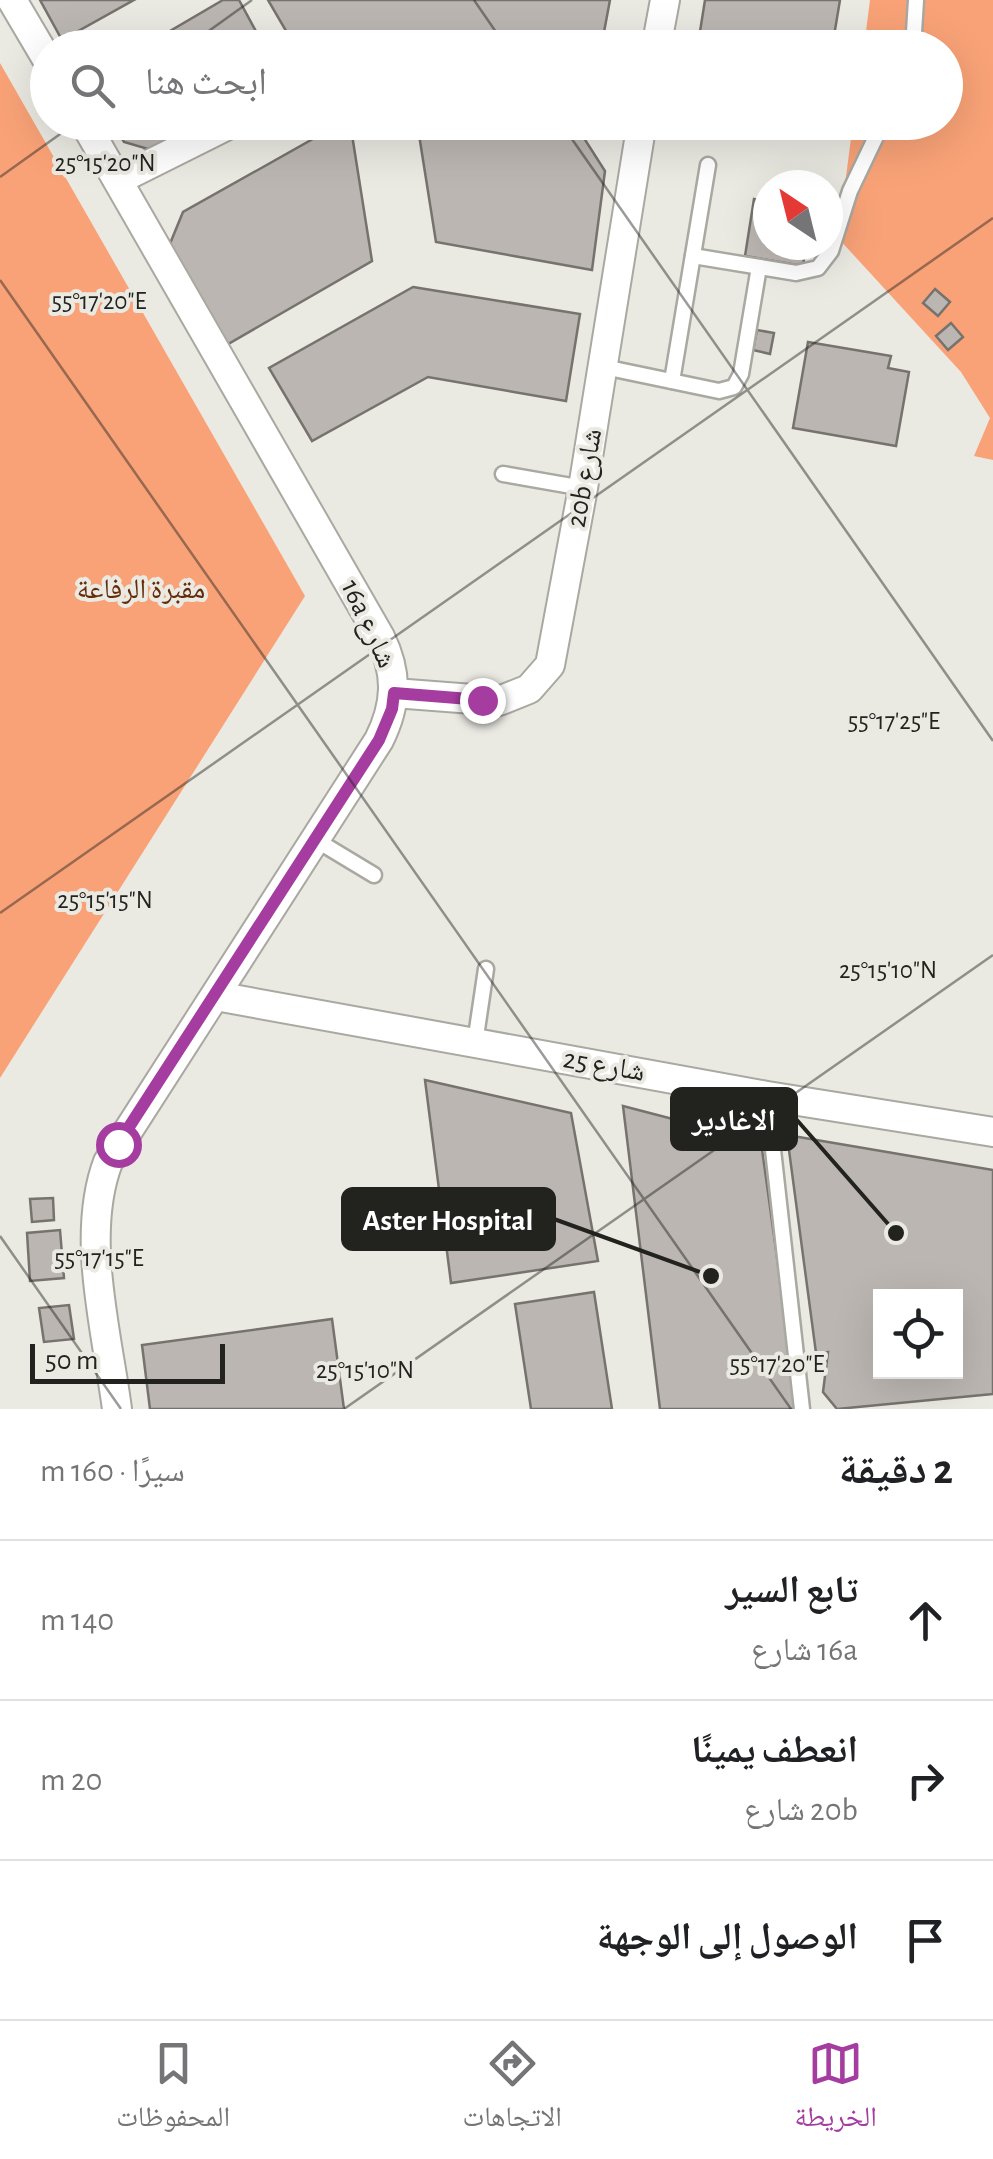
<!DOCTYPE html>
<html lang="ar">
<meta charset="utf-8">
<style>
:root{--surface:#fff;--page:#f6f6f6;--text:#202124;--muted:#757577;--line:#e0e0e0;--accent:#a53da0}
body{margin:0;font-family:"Alegreya Sans","Noto Naskh Arabic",sans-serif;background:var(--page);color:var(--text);direction:rtl}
.controls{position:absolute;right:30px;bottom:30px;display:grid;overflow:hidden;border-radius:0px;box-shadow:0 10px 40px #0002}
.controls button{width:90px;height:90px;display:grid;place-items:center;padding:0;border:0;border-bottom:2px solid var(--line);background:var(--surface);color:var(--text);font:50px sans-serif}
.compass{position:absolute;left:753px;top:170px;width:90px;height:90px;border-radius:50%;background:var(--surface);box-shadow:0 10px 40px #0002;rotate:325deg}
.scale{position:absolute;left:30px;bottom:25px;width:195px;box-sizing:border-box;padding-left:10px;border:5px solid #22221f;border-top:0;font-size:28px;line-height:35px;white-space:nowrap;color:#22221f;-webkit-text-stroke:8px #eae9e2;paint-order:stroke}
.stop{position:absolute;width:30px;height:30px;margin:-22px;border:8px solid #a53da0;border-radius:50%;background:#fff}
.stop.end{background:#a53da0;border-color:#fff;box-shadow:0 2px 10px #0008}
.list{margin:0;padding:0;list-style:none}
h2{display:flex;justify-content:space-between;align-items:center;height:130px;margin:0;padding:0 40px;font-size:42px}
h2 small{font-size:32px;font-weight:400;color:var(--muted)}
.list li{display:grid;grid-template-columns:65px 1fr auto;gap:30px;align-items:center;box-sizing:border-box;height:160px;padding:0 40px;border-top:2px solid var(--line)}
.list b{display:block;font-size:38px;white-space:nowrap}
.list p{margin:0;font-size:32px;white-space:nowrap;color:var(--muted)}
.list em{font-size:32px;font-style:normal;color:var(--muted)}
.icon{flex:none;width:55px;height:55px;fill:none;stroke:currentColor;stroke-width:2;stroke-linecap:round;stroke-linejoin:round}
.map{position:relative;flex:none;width:993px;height:1409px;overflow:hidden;direction:ltr}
.search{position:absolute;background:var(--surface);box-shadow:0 10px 40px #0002;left:30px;right:30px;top:30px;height:110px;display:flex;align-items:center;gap:25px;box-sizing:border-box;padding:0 35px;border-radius:55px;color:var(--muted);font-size:38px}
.sheet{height:610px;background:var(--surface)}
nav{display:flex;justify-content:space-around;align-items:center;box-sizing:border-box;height:140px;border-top:2px solid var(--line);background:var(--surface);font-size:28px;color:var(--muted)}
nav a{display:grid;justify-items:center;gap:5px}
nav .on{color:var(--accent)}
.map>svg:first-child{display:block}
</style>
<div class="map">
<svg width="993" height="1409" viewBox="0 0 993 1409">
<rect width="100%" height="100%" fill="#eae9e2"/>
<!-- green -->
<g fill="#f9a277">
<polygon points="870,0 993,0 993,460 974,456 990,418 961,372 838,238 853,123 946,122 946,48 864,47"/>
<polygon points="0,63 305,596 0,1078"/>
</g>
<!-- building -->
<g fill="#bbb6b1" stroke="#76726d" stroke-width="2.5" fill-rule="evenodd">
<polygon points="40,0 134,0 62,40"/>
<polygon points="223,0 239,0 265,48 141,48"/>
<polygon points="268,0 610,0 601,48 382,48 342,40 329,48 296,48"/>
<polygon points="705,0 840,0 832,48 714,48 698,44"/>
<polygon points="112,122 219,122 165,154 124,142"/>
<polygon points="343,122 350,122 372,261 223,347 167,251 183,212"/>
<polygon points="417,122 502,122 584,138 605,171 592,270 436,242"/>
<polygon points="754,199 768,202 768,245 806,245 803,266 745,256"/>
<polygon points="413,287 580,314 566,401 428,377 312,441 269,368"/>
<polygon points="935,289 950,302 938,316 923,303"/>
<polygon points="951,323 963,337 948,350 936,336"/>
<polygon points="757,330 774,333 770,354 753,350"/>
<polygon points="808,342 891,356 888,368 909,372 896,446 793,428"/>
<polygon points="425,1080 571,1113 598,1261 451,1283"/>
<polygon points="623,1106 761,1142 798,1409 660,1409"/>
<path d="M 787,1135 L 993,1170 L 993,1394 L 837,1409 L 823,1392 L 828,1352 L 816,1353 ZM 880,1296 L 956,1296 L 956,1372 L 880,1372 Z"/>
<polygon points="53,1198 54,1220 32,1222 30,1199"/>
<polygon points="60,1230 64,1278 30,1281 27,1233"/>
<polygon points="594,1292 612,1409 531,1409 515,1304"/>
<polygon points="69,1305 74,1339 44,1342 39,1308"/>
<polygon points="332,1319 344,1409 150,1409 142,1345"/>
</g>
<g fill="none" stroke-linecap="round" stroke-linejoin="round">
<!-- lane casing -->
<g stroke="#a9a8a1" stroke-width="19">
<g id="lane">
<polyline points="913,48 916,0"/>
<polyline points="693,256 796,273 818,268 831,251 850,191 883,122"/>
<polyline points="604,367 719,391 734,387 741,374 759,267"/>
<polyline points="672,381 708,165"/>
<polyline points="503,474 583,488"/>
<polyline points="316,840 374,875"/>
<polyline points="475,1043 486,969"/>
<polyline points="767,1096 802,1409"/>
</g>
</g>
<!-- street casing -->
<g stroke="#a9a8a1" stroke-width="32">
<g id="street">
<polyline points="12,0 48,61"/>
<polyline points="656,48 665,0"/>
<path d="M 84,122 L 380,637 C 398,673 397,704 379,740 L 108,1162 C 80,1236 107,1332 117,1409"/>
<polyline points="118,180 234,122"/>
<polyline points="394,693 499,701 529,689 550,665 583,488 642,122"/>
<polyline points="216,996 767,1096 993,1132"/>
</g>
</g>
<!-- lane -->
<use href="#lane" stroke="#fff" stroke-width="14"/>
<!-- street -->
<use href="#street" stroke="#fff" stroke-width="28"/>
</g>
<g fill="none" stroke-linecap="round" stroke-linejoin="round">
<!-- route -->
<polyline stroke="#a53da0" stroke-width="12" points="118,1144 379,740 392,709 394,693 482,700"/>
</g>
<!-- ticks -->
<path fill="none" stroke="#22221f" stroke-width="2.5" stroke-opacity="0.45" d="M 474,0 L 507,48M 185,48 L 252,0M 560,122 L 993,741M 0,177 L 77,122M 0,280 L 791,1409M 0,913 L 993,218M 0,1236 L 121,1409M 344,1409 L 993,955"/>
<g text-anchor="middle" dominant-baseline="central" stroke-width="8" stroke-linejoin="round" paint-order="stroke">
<!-- street labels -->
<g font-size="28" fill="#22221f" stroke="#eae9e2">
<text transform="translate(585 478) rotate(-80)">20b شارع</text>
<text transform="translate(368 624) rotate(65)">16a شارع</text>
<text transform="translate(604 1066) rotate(10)">شارع 25</text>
</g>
<!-- park labels -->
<g font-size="28" fill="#642c0b" stroke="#eae9e2">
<text x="141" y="590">مقبرة الرفاعة</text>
</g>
</g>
<g font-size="25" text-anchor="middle" fill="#22221f" stroke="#eae9e2" stroke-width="8" stroke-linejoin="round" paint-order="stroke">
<text x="105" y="171">25°15'20"N</text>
<text x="99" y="309">55°17'20"E</text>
<text x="894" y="729">55°17'25"E</text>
<text x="105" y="908">25°15'15"N</text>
<text x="888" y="978">25°15'10"N</text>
<text x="99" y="1266">55°17'15"E</text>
<text x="777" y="1372">55°17'20"E</text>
<text x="365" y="1378">25°15'10"N</text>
</g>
<!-- callouts -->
<path fill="none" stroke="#22221f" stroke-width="4" d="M896 1233L796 1119M711 1276L554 1219"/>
<g fill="#22221f" stroke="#eae9e2" stroke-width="4">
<circle cx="896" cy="1233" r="10"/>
<circle cx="711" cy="1276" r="10"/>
</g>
<g fill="#22221f" stroke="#22221f" stroke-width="4">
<rect x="672" y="1089" width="124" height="60" rx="10"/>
<rect x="343" y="1189" width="211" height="60" rx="10"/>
</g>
<g font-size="30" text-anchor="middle" font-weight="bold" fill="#fff">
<text x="734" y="1130">الاغادیر</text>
<text x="448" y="1230">Aster Hospital</text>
</g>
</svg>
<div class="controls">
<button><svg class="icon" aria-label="locate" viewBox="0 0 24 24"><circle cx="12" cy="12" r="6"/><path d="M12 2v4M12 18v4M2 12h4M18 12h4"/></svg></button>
</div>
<svg class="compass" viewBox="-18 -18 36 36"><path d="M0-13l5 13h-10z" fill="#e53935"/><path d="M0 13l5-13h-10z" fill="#757577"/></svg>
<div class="scale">50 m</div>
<div class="stop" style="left:118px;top:1144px"></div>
<div class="stop end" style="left:482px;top:700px"></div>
<div class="search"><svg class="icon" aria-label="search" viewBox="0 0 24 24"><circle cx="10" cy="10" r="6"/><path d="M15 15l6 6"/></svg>ابحث هنا</div>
</div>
<section class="sheet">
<h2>2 دقيقة<small>سيرًا · 160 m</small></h2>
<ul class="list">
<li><svg class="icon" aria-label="ahead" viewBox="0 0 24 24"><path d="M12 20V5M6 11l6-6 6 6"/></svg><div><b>تابع السير</b><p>16a شارع</p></div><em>140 m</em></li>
<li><svg class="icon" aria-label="right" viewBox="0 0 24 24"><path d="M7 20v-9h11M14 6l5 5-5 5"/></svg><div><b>انعطف يمينًا</b><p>20b شارع</p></div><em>20 m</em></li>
<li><svg class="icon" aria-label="arrive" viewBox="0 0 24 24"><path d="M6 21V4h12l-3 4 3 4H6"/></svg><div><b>الوصول إلى الوجهة</b></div></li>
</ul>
</section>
<nav>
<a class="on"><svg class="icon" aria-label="map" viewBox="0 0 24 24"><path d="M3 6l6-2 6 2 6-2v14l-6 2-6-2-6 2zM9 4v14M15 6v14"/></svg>الخريطة</a>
<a><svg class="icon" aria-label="directions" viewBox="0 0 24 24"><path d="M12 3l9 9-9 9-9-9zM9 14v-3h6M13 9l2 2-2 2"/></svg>الاتجاهات</a>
<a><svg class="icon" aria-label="saved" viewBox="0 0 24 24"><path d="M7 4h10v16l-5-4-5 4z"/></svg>المحفوظات</a>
</nav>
